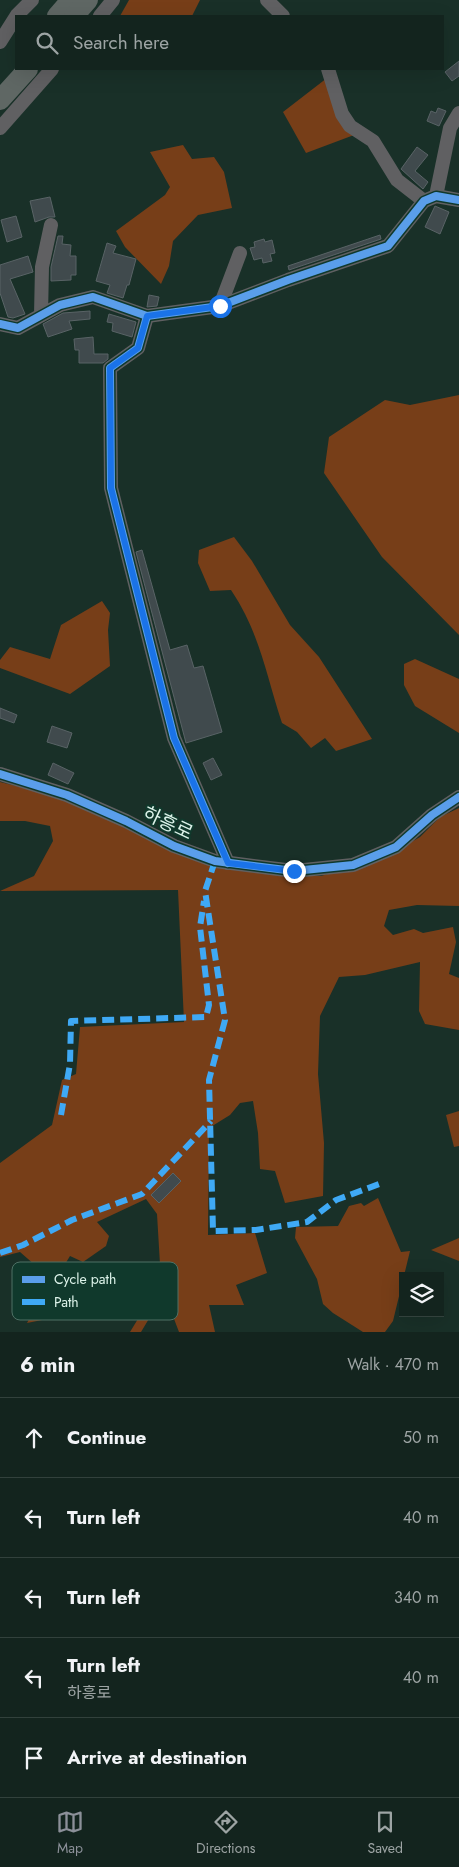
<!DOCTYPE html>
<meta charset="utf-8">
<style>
:root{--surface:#13241e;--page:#20302b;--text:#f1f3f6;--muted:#9da4a4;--line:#32413c;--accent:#8c9099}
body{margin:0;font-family:Jost,"Noto Sans KR",sans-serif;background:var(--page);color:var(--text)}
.controls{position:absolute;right:15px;bottom:15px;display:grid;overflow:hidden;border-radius:0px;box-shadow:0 5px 20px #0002}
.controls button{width:45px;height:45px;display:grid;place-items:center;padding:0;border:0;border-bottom:1px solid var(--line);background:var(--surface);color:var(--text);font:25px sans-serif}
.stop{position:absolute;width:15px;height:15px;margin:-11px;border:4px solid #1a73e8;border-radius:50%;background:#fff}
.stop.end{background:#1a73e8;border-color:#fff;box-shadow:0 1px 5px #0008}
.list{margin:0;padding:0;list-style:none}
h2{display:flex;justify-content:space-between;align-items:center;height:65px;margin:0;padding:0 20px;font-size:21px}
h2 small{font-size:16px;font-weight:400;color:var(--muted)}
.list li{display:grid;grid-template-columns:32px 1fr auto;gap:15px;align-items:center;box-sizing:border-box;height:80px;padding:0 20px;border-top:1px solid var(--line)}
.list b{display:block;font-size:19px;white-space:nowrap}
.list p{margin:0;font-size:16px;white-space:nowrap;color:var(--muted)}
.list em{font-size:16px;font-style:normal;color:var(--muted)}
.icon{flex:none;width:28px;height:28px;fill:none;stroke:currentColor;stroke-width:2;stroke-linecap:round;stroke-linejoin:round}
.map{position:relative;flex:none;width:459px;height:1332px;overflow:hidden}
.search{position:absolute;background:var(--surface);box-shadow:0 5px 20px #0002;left:15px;right:15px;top:15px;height:55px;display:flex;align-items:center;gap:12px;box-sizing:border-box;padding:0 18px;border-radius:0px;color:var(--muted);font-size:19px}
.sheet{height:465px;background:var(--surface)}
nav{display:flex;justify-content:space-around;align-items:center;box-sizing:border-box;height:70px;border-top:1px solid var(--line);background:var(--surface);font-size:14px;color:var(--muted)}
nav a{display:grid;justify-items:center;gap:2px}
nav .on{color:var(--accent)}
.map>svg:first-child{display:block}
</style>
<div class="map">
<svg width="459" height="1332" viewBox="0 0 459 1332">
<rect width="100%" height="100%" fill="#193028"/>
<!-- green -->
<g fill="#773e18">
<polygon points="129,0 200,0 192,16 120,16"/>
<polygon points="327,78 354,135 306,153 283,112"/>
<polygon points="183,145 192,159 214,157 224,172 232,208 198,215 173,241 169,266 161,284 125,247 116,231 165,195 170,187 150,152"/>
<polygon points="459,395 459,635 382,557 324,473 329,437 385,400 410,405"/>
<path d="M 234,537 L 252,561 L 290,625 L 319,657 L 372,739 L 336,751 L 325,738 L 311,748 L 297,732 L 282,723 C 266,675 260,633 231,590 L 210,591 L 198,563 L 199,550 Z"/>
<polygon points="102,601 110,613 108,630 110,666 70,694 0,668 0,660 10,647 50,659 61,625"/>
<polygon points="415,659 459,679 459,733 415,706 404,685 404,664"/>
<polygon points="0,782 53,795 262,873 321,876 385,857 420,837 440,817 459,808 459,906 417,905 389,910 384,926 393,935 414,929 423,933 453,927 456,942 449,974 459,978 459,1030 425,1024 419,1011 420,962 365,975 339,977 320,1016 318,1074 324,1143 323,1196 285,1203 275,1171 260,1169 258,1133 253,1101 240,1103 230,1115 209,1128 208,1235 255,1233 267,1273 236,1285 244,1305 209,1305 215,1332 179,1332 171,1311 150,1317 141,1332 130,1332 161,1281 157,1214 146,1199 97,1222 109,1236 106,1246 83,1262 70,1256 56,1279 82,1312 27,1323 51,1279 20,1252 0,1257 0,1163 52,1125 62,1080 76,1074 80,1027 184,1022 178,890 0,891 34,876 53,841 50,826 25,821 0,821"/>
<polygon points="459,1111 459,1146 454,1147 446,1115"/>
<polygon points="378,1198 401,1252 410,1251 393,1321 385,1332 363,1332 333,1313 323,1304 317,1279 295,1238 296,1227 338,1226 349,1206 361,1203 364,1206"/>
<polygon points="459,1238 459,1261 431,1250"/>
</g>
<!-- building -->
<g fill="#404a4d" stroke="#596366">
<polygon points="459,61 459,76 452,81 445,72"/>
<polygon points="438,108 446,111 439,126 427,121 431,111 436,113"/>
<polygon points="417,147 428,155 415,171 428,182 423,189 401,169"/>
<polygon points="50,197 55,217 49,217 35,222 30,201"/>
<polygon points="435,206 449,212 440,234 425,227"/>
<polygon points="16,216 22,237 7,242 1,220"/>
<polygon points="380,235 381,239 289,270 288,266"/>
<polygon points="58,236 63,236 62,244 71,245 70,256 76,256 76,275 71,275 71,280 51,281 51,267"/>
<polygon points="264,239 265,242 272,240 275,253 270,254 272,261 263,263 262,258 254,260 250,248 255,247 254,242"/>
<polygon points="107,243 116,246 113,253 136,259 129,285 127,285 123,298 107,293 110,285 96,281"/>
<polygon points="28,256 33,272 10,279 25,314 13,318 8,317 0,293 0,265"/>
<polygon points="149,295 159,297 157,306 147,307"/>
<polygon points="90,311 90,319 69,321 72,329 48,337 43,324 63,313"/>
<polygon points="109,314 136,322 132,337 112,331 113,323 107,322"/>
<polygon points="93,337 94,354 108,354 108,359 103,363 79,363 79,350 75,350 74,339"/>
<polygon points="142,550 170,650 187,645 194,668 203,666 222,732 186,743 136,552"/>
<polygon points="0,708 17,715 14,723 0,718"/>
<polygon points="52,726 72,733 67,748 47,742"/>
<polygon points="213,758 222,775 211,780 203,763"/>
<polygon points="53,763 74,773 68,784 48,775"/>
<polygon points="173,1173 181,1181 159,1203 151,1195"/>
</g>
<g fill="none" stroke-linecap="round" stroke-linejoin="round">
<!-- minor -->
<g stroke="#606062" stroke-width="14">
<polyline points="267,0 283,16"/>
<polyline points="100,16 113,0"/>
<polyline points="0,42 17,15 32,0"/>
<polyline points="328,69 342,114 350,126 373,141 397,180 424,201"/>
<polyline points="0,128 52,69"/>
<polyline points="436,196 450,128 459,113"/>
<polyline points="220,306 240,253"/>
<polyline points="41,315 42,267 51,225"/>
<polyline points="147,316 138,348 110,368 111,488 174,738 228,863"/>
<polyline points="0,324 18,328 60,305 93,297 147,316 220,306 288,280 388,246 424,201 436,196 459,200"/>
<polyline points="0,774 67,795 126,821 174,846 215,861 294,871 353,865 396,847 432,815 459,797"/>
</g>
<!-- highway -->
<g stroke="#5f6764" stroke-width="20">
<polyline points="57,16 71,0"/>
<polyline points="74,16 88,0"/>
<polyline points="0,100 28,69"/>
</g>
<!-- quiet -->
<g stroke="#3fa9f5" stroke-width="6" stroke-dasharray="12 6" stroke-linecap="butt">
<polyline points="215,861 205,891 225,1020 209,1080 213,1231 256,1230 307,1222 336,1200 382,1183"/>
<polyline points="61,1115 70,1064 71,1021 206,1017 209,1005 200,927 204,901"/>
<polyline points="0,1253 23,1245 72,1220 142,1194 211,1121"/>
</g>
<!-- cycleway casing -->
<g stroke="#10392c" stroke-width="11">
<g id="cycleway">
<polyline points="147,316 138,348 110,368 111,488 174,738 228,863"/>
<polyline points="0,324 18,328 60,305 93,297 147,316 220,306 288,280 388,246 424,201 436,196 459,200"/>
<polyline points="0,774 67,795 126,821 174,846 215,861 294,871 353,865 396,847 432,815 459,797"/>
</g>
</g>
<!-- cycleway -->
<use href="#cycleway" stroke="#5a9eea" stroke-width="8"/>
</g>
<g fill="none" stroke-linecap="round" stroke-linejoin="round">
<!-- route -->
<polyline stroke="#1a73e8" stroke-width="6" points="220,306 147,316 138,348 110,368 111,488 174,738 228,863 294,871"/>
</g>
<g text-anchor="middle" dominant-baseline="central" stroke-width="4" stroke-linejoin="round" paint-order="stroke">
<!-- street labels -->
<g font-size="19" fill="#ddf3ea" stroke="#10392c">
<text transform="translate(168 823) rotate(25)">하흥로</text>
</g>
</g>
<!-- legend -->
<rect x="12" y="1262" width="166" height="58" rx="8" fill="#10392c" stroke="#4e7165" stroke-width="1"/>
<rect x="22" y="1276" width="23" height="7" fill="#5a9eea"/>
<rect x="22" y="1299" width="23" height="6" fill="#3fa9f5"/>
<g font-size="14" fill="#ddf3ea">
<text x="54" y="1284">Cycle path</text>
<text x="54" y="1307">Path</text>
</g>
</svg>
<div class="controls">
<button><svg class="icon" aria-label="layers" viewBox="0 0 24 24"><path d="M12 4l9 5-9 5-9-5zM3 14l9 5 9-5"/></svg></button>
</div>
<div class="stop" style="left:220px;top:306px"></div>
<div class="stop end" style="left:294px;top:871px"></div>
<div class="search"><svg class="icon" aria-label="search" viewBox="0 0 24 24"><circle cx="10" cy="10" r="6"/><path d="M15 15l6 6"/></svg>Search here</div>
</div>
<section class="sheet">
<h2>6 min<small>Walk · 470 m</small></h2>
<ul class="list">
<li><svg class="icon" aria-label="ahead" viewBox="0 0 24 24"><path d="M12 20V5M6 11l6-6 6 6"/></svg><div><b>Continue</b></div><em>50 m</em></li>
<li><svg class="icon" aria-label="left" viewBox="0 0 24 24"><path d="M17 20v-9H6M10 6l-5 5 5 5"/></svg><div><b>Turn left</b></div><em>40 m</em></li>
<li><svg class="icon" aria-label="left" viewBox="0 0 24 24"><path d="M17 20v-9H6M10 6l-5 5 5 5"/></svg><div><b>Turn left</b></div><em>340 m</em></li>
<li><svg class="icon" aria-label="left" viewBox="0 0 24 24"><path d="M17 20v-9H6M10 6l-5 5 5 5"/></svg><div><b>Turn left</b><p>하흥로</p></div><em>40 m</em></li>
<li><svg class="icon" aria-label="arrive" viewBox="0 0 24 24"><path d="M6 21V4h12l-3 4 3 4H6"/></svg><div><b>Arrive at destination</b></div></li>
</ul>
</section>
<nav>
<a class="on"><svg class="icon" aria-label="map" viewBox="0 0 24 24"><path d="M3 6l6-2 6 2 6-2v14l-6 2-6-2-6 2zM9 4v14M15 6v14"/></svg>Map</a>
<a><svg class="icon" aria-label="directions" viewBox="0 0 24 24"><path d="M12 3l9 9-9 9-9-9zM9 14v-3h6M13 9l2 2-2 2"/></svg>Directions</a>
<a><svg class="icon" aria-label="saved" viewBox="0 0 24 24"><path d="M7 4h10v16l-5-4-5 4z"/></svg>Saved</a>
</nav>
